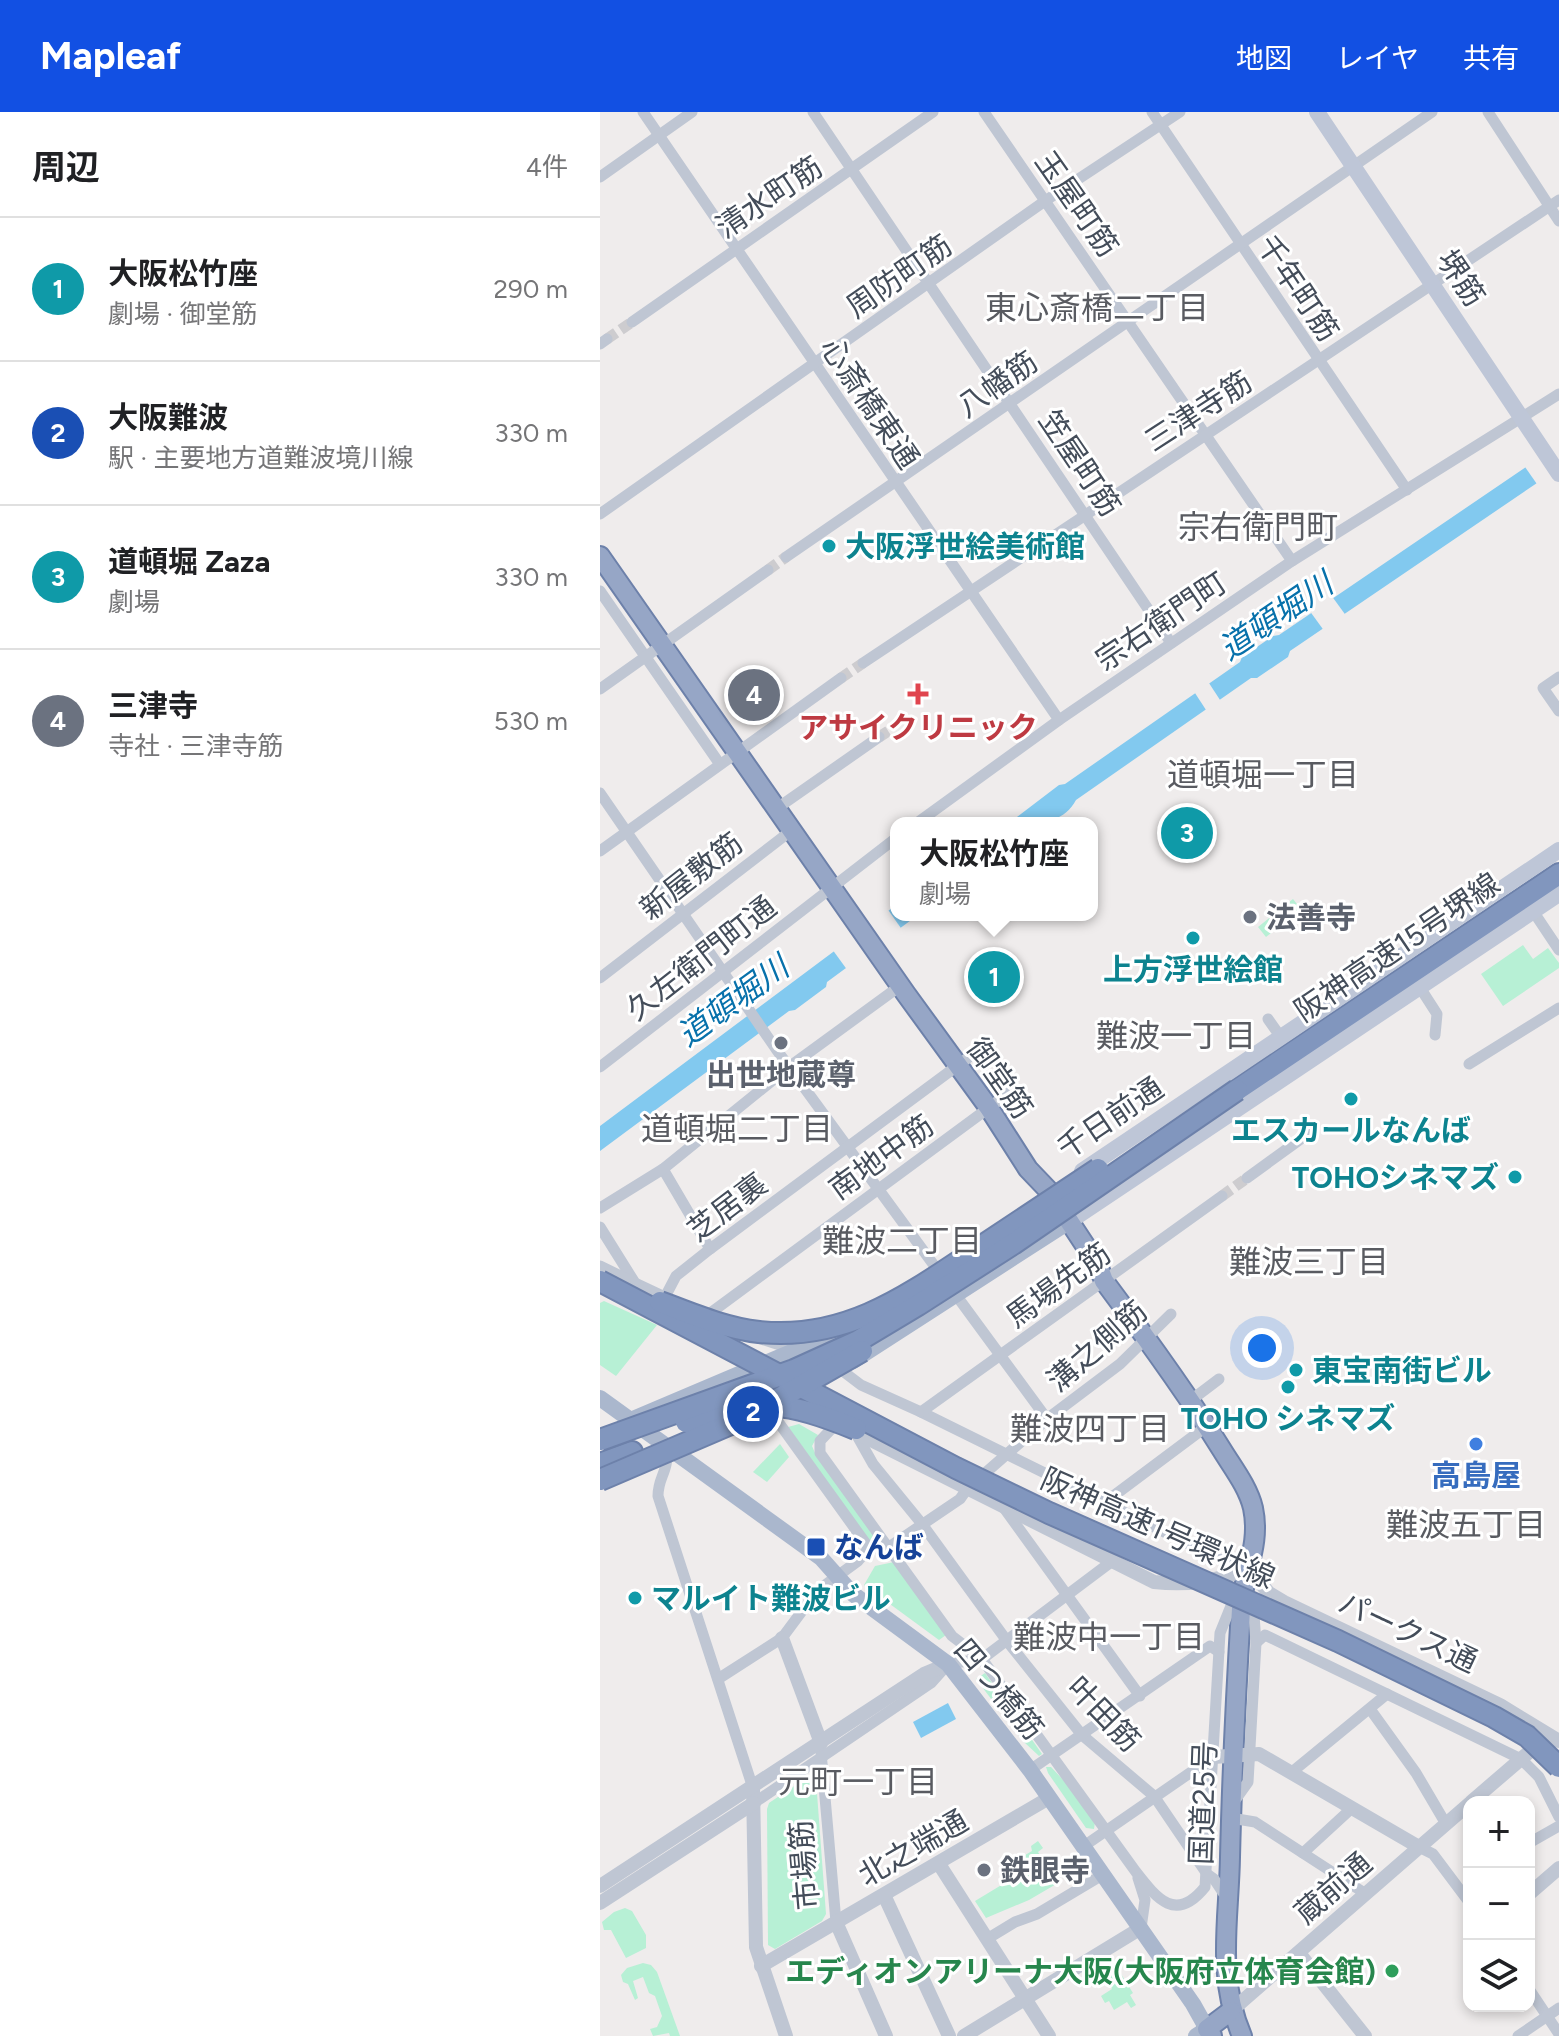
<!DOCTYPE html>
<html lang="ja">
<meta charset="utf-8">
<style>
:root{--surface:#fff;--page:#f6f6f6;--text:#202124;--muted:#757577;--line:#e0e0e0;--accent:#1250e3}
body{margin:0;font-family:Figtree,"Noto Sans JP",sans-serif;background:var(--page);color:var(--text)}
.controls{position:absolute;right:24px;bottom:24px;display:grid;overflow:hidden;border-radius:16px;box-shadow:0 4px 12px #0003}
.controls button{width:72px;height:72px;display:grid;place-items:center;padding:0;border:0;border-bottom:2px solid var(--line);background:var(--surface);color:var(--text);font:40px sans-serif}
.you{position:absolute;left:662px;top:1236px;width:28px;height:28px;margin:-20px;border:6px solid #fff;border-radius:50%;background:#1a73e8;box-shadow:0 0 0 12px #1a73e833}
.badge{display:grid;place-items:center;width:52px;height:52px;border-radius:50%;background:var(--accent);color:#fff;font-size:26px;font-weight:700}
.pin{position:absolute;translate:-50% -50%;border:4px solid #fff;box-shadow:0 2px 8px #0006}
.popup{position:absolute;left:290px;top:705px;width:208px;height:104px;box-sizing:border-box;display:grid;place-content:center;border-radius:16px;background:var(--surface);filter:drop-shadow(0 2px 6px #0005);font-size:26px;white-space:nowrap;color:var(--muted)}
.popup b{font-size:30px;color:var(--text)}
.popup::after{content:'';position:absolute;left:50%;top:100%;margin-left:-16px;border:16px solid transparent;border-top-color:var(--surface)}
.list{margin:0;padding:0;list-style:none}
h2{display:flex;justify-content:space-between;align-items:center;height:104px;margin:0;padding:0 32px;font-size:34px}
h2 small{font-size:26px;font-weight:400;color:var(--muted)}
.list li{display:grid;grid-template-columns:52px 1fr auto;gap:24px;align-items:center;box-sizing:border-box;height:144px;padding:0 32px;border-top:2px solid var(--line)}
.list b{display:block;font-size:30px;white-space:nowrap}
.list p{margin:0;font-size:26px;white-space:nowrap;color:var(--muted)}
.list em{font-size:26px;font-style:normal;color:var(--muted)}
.icon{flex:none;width:44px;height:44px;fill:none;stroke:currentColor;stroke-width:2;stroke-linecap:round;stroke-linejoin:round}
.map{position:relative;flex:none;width:959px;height:1924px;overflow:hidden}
header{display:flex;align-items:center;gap:48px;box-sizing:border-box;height:112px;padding:0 40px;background:var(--accent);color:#fff}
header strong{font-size:38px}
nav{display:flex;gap:44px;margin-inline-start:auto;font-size:28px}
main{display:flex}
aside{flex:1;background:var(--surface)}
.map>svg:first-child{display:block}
</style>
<header>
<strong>Mapleaf</strong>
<nav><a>地図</a><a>レイヤ</a><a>共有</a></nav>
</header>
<main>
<aside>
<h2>周辺<small>4件</small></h2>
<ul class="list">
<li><span class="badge" style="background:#0f9aa8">1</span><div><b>大阪松竹座</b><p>劇場 · 御堂筋</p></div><em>290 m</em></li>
<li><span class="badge" style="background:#1a4fb4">2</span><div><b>大阪難波</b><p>駅 · 主要地方道難波境川線</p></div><em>330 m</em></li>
<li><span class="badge" style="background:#0f9aa8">3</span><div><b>道頓堀 Zaza</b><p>劇場</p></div><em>330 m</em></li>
<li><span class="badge" style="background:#6b7280">4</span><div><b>三津寺</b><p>寺社 · 三津寺筋</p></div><em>530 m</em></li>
</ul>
</aside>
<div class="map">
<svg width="959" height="1924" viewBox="0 0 959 1924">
<rect width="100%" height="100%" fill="#efecec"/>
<!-- green -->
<g fill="#b7f0d5">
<polygon points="693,787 701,797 666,825 658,815"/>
<polygon points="923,833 933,847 948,836 959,851 959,856 903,894 881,862"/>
<polygon points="4,1189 57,1213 16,1264 0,1253 0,1191"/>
<polygon points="199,1312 218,1323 212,1334 215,1341 277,1427 276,1430 271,1431 188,1315"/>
<polygon points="180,1332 189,1345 167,1370 153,1360"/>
<polygon points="294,1450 346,1523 339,1528 264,1473 275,1454"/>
<polygon points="385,1561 442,1642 439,1644 424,1630 376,1567"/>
<polygon points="446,1655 451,1655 466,1671 495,1710 494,1717 486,1716 448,1661"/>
<polygon points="209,1664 216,1668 226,1802 222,1809 175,1837 168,1833 167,1697 169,1691"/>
<polygon points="438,1729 443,1736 438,1740 458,1771 429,1788 386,1806 375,1789 413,1766 409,1757 421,1750 420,1746 432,1739 431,1734"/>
<polygon points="25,1796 32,1799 46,1823 46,1836 26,1846 11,1818 4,1818 2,1810 14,1800"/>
<polygon points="43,1851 51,1853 57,1860 80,1924 70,1924 69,1921 53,1924 50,1917 57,1915 62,1904 55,1884 49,1881 43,1865 33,1869 38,1886 35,1888 28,1872 23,1870 21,1863 27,1856"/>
<polygon points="514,1851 533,1881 530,1883 536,1893 531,1896 527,1890 514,1898 509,1889 505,1891 501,1884 512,1877 501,1859"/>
</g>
<!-- water -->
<g fill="#82c9ef">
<path d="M 926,355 L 959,361 L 937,371 L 690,539 L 688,545 L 657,566 L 651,566 L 476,688 C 462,714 435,711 409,711 L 459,673 L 465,672 L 640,550 L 642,545 L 673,524 L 679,523 Z"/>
<polygon points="296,793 296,803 318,803 227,870 226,875 195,898 189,899 0,1039 0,1014"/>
<polygon points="348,1591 356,1607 321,1626 313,1610"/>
</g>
<!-- pier -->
<g fill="#efecec">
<polygon points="959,327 959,365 939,375 923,352"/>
<polygon points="731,483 747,505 725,520 709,498"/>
<polygon points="607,568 622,591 608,601 593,578"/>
<polygon points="286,795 303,819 248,859 232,837"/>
</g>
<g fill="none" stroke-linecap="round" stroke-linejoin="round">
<!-- minor-tunnel -->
<g stroke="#cdcccf" stroke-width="11" stroke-dasharray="11 5.5" stroke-linecap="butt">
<polyline points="7,227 32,210"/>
<polyline points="168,458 186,445"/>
<polyline points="241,566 263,551"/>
<polyline points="279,625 290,618"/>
<polyline points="622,1084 647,1066"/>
</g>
<!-- trunk casing -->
<g stroke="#6d81aa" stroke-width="22">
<g id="trunk">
<path d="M 0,444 L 306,882 L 389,996 L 428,1057 L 450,1080 L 498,1153 L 504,1169 C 545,1224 586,1280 622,1338 C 633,1356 648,1375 653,1396 C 661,1434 643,1461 641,1497 C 636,1580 632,1662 630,1745 C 629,1808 616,1864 642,1924"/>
<polyline points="612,1924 607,1917 631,1899"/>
</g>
</g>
<!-- motorway casing -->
<g stroke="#6d81aa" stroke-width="24">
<g id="motorway">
<polyline points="637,978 959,762"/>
<polyline points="0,1352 32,1340"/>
</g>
</g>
<!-- minor -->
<g stroke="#bfc6d3" stroke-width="11">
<polyline points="43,0 459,608"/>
<polyline points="213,0 571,531"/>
<polyline points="384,0 692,449"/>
<polyline points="552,0 807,378"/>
<polyline points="888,0 959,109"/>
<polyline points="0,65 92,0"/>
<polyline points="32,210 333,0"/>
<polyline points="0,232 7,227"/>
<polyline points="0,402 445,89 580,0"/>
<polyline points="186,445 832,0"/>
<polyline points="0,479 119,651"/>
<polyline points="263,551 959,88"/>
<polyline points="959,565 943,576 959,599"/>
<polyline points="0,577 168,458"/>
<polyline points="0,681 176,937 336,1156"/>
<polyline points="176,697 279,625"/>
<polyline points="317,711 459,608 692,449 959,282"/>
<polyline points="0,739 241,566"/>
<polyline points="933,799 959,838"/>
<polyline points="0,866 192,718"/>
<polyline points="819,874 837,902 835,923"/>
<polyline points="668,907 680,924"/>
<polyline points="869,952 959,896"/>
<polyline points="0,955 296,726"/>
<polyline points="63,1057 110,1137"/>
<polyline points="647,1066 709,1021"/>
<polyline points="0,1096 63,1057 189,955 300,874"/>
<polyline points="0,1115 35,1171 69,1187"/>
<polyline points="0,1154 35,1171"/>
<polyline points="356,1183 447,1307"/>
<polyline points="65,1185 76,1164 110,1137 384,934"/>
<polyline points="105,1205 413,978"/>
<polyline points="158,1226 195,1238"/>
<polyline points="240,1257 261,1273 321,1300 621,1448 648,1457"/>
<polyline points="590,1289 619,1267"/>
<polyline points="166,1293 269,1436"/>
<polyline points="321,1300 622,1084"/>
<path d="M 237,1311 L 220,1329 L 220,1341 L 352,1524 L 382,1547 L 536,1760 C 557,1787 576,1811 605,1775 L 620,1521 L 637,1479"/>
<polyline points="255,1320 273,1352 322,1412 407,1529 482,1623 554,1684 607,1762 614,1767 626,1785"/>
<path d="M 66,1335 C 70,1360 58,1363 58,1384 L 153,1676"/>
<polyline points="504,1391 607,1314"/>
<polyline points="404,1396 540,1584"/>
<polyline points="656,1531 665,1523 921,1647 939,1665 959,1705"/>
<polyline points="118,1567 182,1526 217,1479 258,1449 269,1436 289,1435 360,1387 367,1377 447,1307 520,1252 571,1202"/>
<polyline points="770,1597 816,1661 846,1712"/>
<polyline points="221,1640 236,1810"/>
<polyline points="430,1658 610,1534 619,1540"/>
<polyline points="692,1660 787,1582"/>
<polyline points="154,1691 331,1571 348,1552 382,1547 511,1450"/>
<polyline points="633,1691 648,1670 656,1531 653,1489"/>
<polyline points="631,1706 655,1710 766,1782"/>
<polyline points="929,1731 959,1714"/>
<polyline points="484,1734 613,1645"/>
<polyline points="819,1735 833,1742 869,1790"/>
<polyline points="703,1741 752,1696"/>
<polyline points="538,1766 545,1788 541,1816"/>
<polyline points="387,1827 415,1810 437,1802 504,1762"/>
<polyline points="929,1877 959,1922"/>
<polyline points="918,1924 959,1896"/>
</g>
<!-- tertiary -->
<g stroke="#bfc6d3" stroke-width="14">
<path d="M 249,1317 L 554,1470 C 590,1474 614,1469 648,1457 L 669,1481 L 684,1490 L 900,1593 L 959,1629"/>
<polyline points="182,1526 221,1631"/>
<polyline points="613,1645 659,1642 819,1735"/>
<polyline points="153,1676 156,1835 186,1924"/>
<polyline points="871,1690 942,1629"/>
<polyline points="339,1752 449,1924"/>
<polyline points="0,1774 324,1562 348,1552"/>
<polyline points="929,1782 959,1756"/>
<polyline points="284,1783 349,1924"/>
<polyline points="0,1791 154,1691"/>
<polyline points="236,1810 286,1924"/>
<polyline points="699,1841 765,1924"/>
<polyline points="161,1854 449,1686"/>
<polyline points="631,1899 869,1692"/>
<polyline points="364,1924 541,1816"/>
</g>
<!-- secondary -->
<g stroke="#bec6d7" stroke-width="16">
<polyline points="717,0 959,362"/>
<polyline points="482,1059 959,738"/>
<polyline points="470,1109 959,782"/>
</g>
<!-- primary -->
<g stroke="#aab7cd" stroke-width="16">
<polyline points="253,1249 470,1109"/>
<polyline points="0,1286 221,1446 253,1482 348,1552 430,1658 593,1892 607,1917 596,1924"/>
<polyline points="35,1306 196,1238 234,1219"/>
</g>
<!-- trunk -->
<use href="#trunk" stroke="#96a6c6" stroke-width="18"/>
<!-- motorway -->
<use href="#motorway" stroke="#8196be" stroke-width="20"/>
<!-- motorway-bridge casing -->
<g stroke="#6d81aa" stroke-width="24" stroke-linecap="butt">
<g id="motorway-bridge">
<polyline points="0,1169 356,1356 449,1401 738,1529 894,1605 927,1624 959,1655"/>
<path d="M 60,1190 C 92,1202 124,1216 159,1220 C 246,1229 307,1184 376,1138 C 416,1111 457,1084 498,1057"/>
<path d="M 86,1310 C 158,1285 186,1289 256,1317"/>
<polyline points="0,1328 194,1258 258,1229 318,1193 413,1132 637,978"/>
<polyline points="0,1368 147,1305 262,1239"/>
</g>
</g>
<!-- motorway-bridge -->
<use href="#motorway-bridge" stroke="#8196be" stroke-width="20"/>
</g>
<!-- markers -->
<g fill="#0f9aa8" stroke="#fff" stroke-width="3">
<circle cx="229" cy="434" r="8"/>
<circle cx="593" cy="826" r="8"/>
<circle cx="751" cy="987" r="8"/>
<circle cx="915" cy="1065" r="8"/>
<circle cx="696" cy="1258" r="8"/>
<circle cx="688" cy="1275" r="8"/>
<circle cx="35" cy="1486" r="8"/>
</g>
<path fill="#e0444e" stroke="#fff" stroke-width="3" d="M314 570h8v8h8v8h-8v8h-8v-8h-8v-8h8z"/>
<g fill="#6b7280" stroke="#fff" stroke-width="3">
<circle cx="650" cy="805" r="8"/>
<circle cx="181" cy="931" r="8"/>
<circle cx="384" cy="1758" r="8"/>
</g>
<circle fill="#3f7fe0" stroke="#fff" stroke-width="3" cx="876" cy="1332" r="8"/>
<rect fill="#1a4fb4" stroke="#fff" stroke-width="3" x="206" y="1425" width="20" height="20" rx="4"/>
<circle fill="#2e9e5b" stroke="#fff" stroke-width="3" cx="792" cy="1859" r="8"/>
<g text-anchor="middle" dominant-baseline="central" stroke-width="6" stroke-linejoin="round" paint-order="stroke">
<!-- street labels -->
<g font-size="30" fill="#444d5a" stroke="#fff">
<text transform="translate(169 85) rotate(-34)">清水町筋</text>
<text transform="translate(477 92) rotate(55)">玉屋町筋</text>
<text transform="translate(299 164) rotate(-35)">周防町筋</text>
<text transform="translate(861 166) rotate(56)">堺筋</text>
<text transform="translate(698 176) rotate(56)">千年町筋</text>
<text transform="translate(397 272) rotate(-35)">八幡筋</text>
<text transform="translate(270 291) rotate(56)">心斎橋東通</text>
<text transform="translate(598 299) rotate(-33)">三津寺筋</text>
<text transform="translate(480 351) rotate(56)">笠屋町筋</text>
<text transform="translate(561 509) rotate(-34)">宗右衛門町</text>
<text transform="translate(91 764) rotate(-38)">新屋敷筋</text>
<text transform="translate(797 835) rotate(-34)">阪神高速15号堺線</text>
<text transform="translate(101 846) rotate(-38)">久左衛門町通</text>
<text transform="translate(400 966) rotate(55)">御堂筋</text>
<text transform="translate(510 1006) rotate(-34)">千日前通</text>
<text transform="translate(281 1045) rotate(-36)">南地中筋</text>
<text transform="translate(127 1095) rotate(-37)">芝居裏</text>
<text transform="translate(458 1173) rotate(-36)">馬場先筋</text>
<text transform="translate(497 1234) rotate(-41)">溝之側筋</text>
<text transform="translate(558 1416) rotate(24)">阪神高速1号環状線</text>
<text transform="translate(808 1520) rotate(25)">パークス通</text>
<text transform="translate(399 1577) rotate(50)">四つ橋筋</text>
<text transform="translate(504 1602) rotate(46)">叶田筋</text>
<text transform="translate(603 1691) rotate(-88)">国道25号</text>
<text transform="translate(313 1736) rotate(-30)">北之端通</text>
<text transform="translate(204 1753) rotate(-95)">市場筋</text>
<text transform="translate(733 1776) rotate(-41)">蔵前通</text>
</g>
<!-- culture labels -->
<g font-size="30" font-weight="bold" fill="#0d838f" stroke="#fff" text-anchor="start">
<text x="245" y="434">大阪浮世絵美術館</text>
<text x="593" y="857" text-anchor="middle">上方浮世絵館</text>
<text x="751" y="1018" text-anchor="middle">エスカールなんば</text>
<text x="899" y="1065" text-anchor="end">TOHOシネマズ</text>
<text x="712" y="1258">東宝南街ビル</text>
<text x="688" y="1306" text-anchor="middle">TOHO シネマズ</text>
<text x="51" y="1486">マルイト難波ビル</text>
</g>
<!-- health labels -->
<g font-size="30" font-weight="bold" fill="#be3a42" stroke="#fff">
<text x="318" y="615">アサイクリニック</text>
</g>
<!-- worship labels -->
<g font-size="30" font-weight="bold" fill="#5b616d" stroke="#fff" text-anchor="start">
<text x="666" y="805">法善寺</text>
<text x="181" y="962" text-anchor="middle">出世地蔵尊</text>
<text x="400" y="1758">鉄眼寺</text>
</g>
<!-- shop labels -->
<g font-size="30" font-weight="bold" fill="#366cbe" stroke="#fff">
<text x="876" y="1363">高島屋</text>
</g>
<!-- transit labels -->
<g font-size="30" font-weight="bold" fill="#164399" stroke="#fff" text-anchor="start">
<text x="234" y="1435">なんば</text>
</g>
<!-- leisure labels -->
<g font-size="30" font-weight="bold" fill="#27864d" stroke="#fff" text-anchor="end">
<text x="776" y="1859">エディオンアリーナ大阪(大阪府立体育会館)</text>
</g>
<!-- neighbourhood labels -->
<g font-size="32" fill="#595b61" stroke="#fff">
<text x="497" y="196">東心斎橋二丁目</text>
<text x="658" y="415">宗右衛門町</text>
<text x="663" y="663">道頓堀一丁目</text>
<text x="576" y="924">難波一丁目</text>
<text x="137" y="1017">道頓堀二丁目</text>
<text x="302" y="1129">難波二丁目</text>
<text x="709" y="1150">難波三丁目</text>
<text x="490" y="1317">難波四丁目</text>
<text x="866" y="1413">難波五丁目</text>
<text x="509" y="1525">難波中一丁目</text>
<text x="258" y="1670">元町一丁目</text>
</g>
<!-- water labels -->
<g font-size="32" font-style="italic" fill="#0771ab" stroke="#fff">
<text transform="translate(676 504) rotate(-34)">道頓堀川</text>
<text transform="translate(133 889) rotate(-36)">道頓堀川</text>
</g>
</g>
</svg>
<div class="controls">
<button>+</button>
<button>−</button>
<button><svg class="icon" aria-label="layers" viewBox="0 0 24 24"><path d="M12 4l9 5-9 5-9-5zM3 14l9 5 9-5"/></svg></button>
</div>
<div class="you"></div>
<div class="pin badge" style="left:394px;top:865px;background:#0f9aa8">1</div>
<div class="popup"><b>大阪松竹座</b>劇場</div>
<div class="pin badge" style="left:153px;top:1300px;background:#1a4fb4">2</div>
<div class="pin badge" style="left:587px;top:721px;background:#0f9aa8">3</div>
<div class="pin badge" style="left:154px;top:583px;background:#6b7280">4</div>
</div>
</main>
